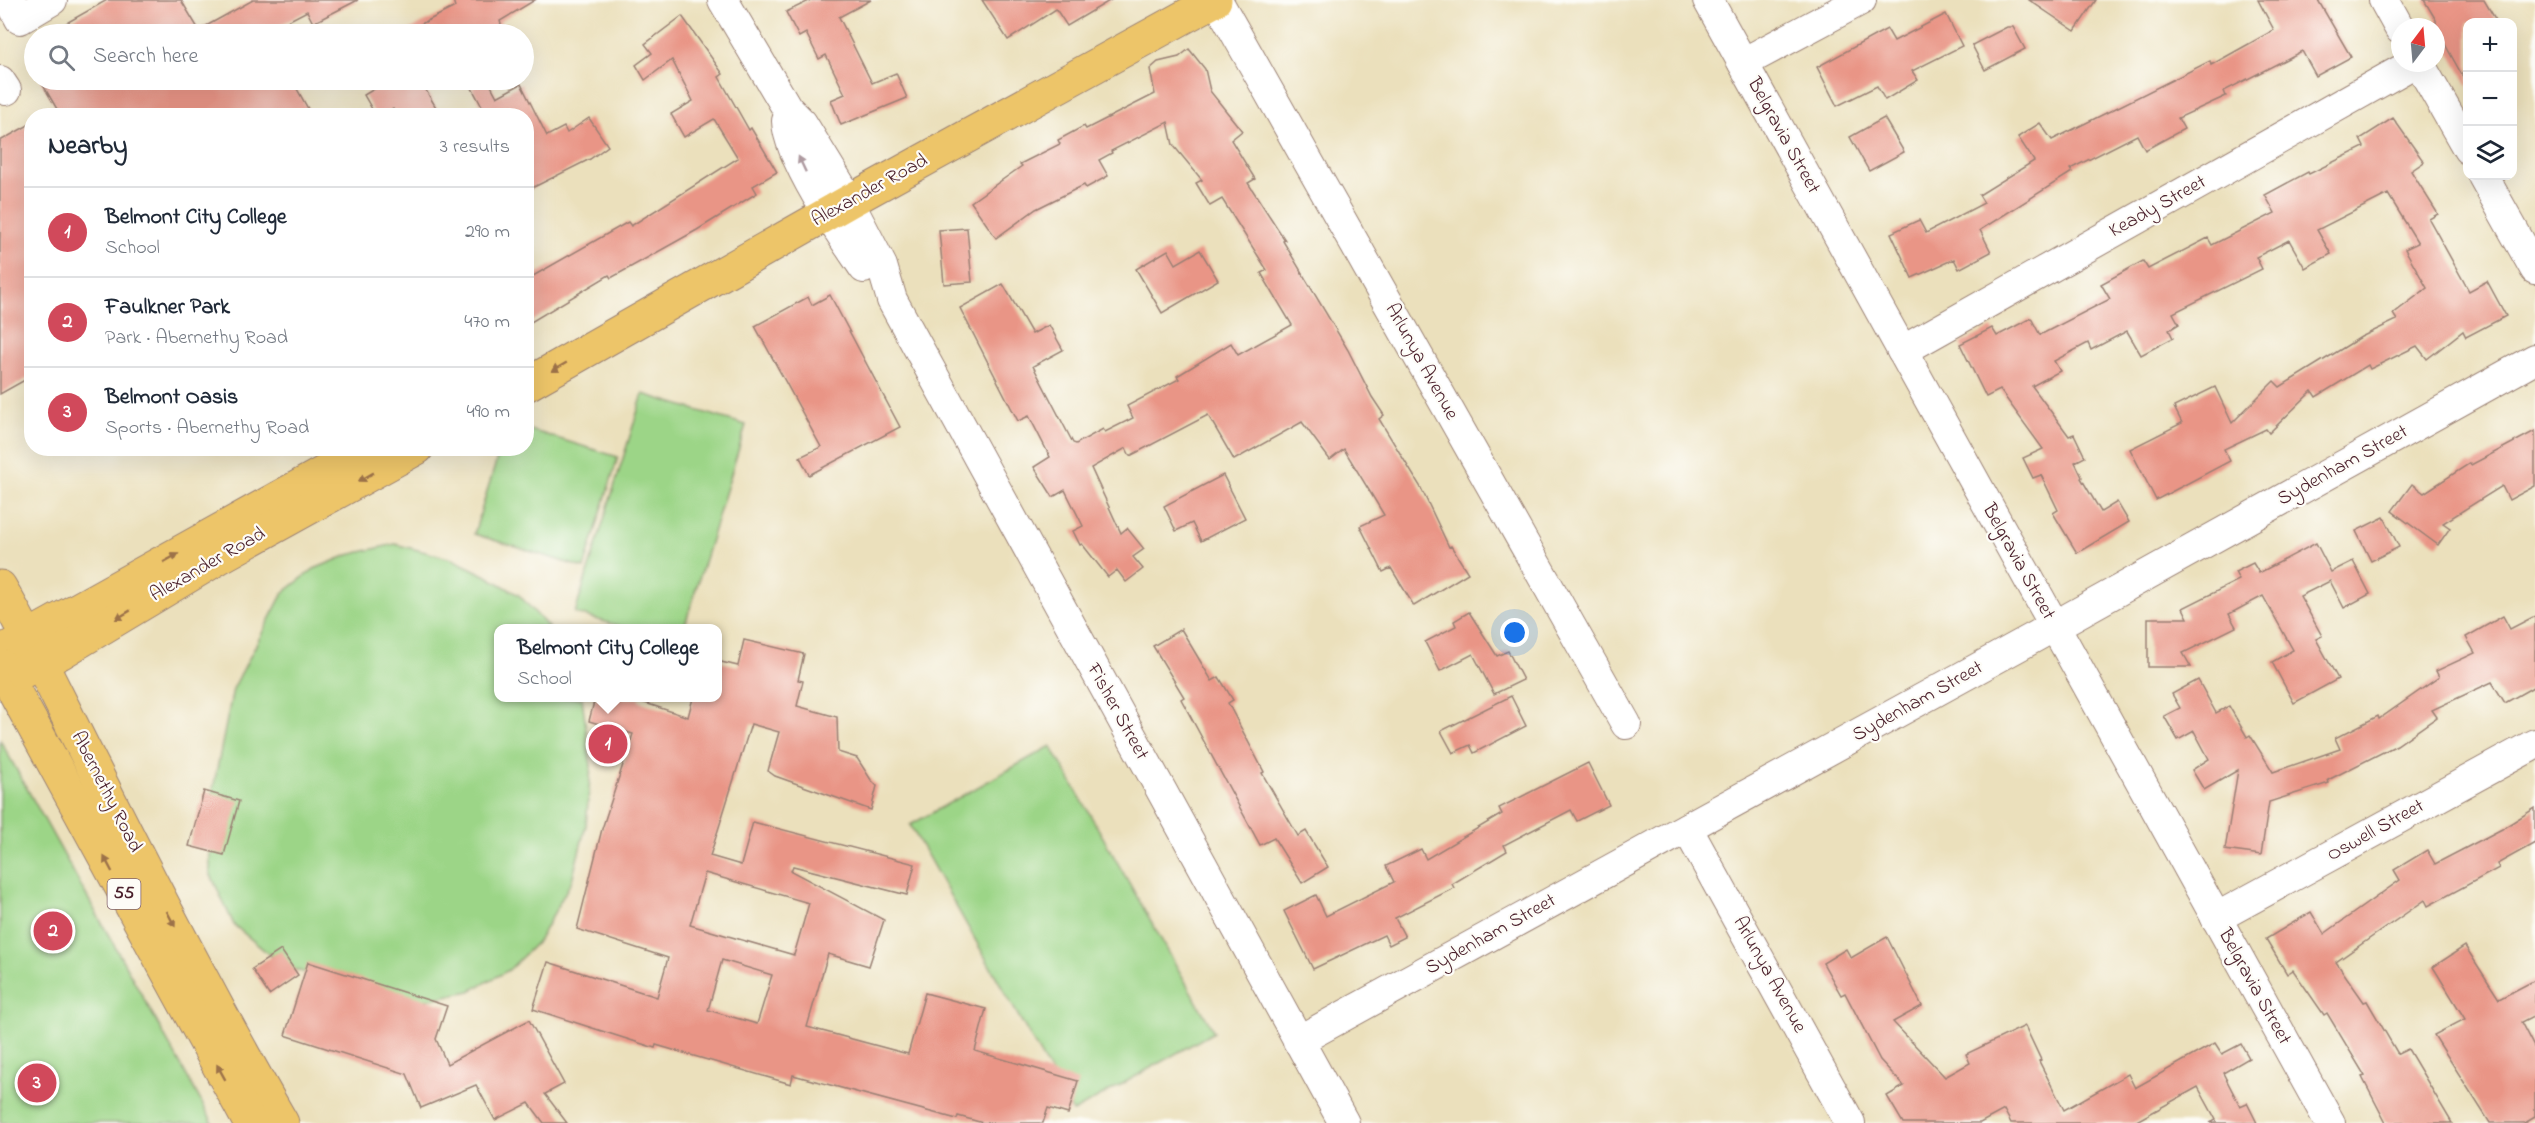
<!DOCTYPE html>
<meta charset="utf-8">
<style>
:root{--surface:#fff;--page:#f6f6f7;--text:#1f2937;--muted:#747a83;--line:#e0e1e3;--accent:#d1495b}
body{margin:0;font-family:"Indie Flower",sans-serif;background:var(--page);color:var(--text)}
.controls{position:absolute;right:18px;top:18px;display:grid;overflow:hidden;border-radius:12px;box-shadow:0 6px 24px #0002}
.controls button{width:54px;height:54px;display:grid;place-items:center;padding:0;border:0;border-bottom:2px solid var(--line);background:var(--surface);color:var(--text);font:30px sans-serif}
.compass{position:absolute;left:2391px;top:18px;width:54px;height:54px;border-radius:50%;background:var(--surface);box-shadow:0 6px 24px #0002;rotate:16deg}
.you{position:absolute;left:1515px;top:633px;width:21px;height:21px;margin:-15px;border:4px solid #fff;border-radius:50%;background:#1a73e8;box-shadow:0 0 0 9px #1a73e833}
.badge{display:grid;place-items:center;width:39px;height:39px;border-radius:50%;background:var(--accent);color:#fff;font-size:20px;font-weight:700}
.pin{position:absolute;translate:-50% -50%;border:3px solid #fff;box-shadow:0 2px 6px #0006}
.popup{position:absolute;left:494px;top:624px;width:228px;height:78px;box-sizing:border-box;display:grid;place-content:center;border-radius:12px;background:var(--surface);filter:drop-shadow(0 2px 4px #0005);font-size:20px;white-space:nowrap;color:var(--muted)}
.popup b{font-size:22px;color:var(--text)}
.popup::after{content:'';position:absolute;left:50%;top:100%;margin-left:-12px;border:12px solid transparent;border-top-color:var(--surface)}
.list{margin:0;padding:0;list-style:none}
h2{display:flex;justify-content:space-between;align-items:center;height:78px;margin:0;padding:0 24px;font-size:26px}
h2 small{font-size:20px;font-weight:400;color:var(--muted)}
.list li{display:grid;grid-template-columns:39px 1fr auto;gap:18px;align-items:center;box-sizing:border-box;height:90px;padding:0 24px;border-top:2px solid var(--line)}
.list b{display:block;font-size:22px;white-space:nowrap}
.list p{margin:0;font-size:20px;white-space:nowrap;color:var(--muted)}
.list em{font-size:20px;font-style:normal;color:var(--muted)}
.icon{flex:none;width:33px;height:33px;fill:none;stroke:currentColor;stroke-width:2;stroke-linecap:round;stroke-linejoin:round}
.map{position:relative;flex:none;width:2535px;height:1123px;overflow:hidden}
.search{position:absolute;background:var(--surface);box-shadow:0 6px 24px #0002;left:24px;top:24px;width:510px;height:66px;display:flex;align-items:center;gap:15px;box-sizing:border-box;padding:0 21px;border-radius:33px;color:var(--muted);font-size:22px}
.panel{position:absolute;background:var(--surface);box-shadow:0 6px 24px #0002;left:24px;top:108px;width:510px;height:348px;border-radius:24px}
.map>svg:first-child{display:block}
</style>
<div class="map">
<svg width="2535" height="1123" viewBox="0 0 2535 1123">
<rect width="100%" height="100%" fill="#fdfcf7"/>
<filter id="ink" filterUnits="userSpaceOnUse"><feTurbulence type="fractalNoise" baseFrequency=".0167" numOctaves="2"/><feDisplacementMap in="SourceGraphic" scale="12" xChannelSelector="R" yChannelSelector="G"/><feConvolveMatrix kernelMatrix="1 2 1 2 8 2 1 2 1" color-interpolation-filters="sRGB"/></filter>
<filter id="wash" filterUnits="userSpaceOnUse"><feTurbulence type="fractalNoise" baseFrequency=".008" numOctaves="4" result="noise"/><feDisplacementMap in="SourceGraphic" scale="24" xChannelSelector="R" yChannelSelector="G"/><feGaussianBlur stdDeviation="1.35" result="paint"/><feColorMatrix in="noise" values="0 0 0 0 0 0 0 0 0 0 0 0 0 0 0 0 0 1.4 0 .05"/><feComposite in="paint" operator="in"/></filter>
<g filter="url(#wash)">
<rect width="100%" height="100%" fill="#ebe0bc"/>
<!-- green -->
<g fill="#9cd587" stroke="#737a59" stroke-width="1.5">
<polygon points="643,394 746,425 684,628 626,628 575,613"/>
<polygon points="527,429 618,457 584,568 474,534 500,449 526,448"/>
<polygon points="395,544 452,559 485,575 519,595 549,628 498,628 498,698 582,698 591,766 586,825 572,880 539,940 509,970 470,991 416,1002 356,990 282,965 234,925 210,873 209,809 233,689 283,593 314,569 348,555"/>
<polygon points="0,740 213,1123 0,1123"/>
<polygon points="1051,746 1214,1032 1073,1112 910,825"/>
</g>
<g id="blocks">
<!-- building -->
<g fill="#e99586" fill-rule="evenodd">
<polygon points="107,0 181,0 199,30 253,0 358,0 313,23 307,11 263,34 47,34"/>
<polygon points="453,0 535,0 500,21 503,31 491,34 401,34 455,7"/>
<polygon points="811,0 871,0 839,17 872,83 896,73 907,98 841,125 831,100 845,94 826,55 819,59 806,33 799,37 786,12"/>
<polygon points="982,0 1111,0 1067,26 1056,9 1008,40"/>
<polygon points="2029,0 2096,0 2075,31"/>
<polygon points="2258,0 2318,0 2351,57 2316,76 2302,51 2224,91 2226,96 2178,118 2184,129 2145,150 2137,135 2070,169 2072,172 1980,230 1991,252 1959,269 1954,259 1912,278 1891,233 1919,220 1926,233 1984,203 1979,195 2034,161 2018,137 2040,123 2052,140 2210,61 2211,65 2274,30"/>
<polygon points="2424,0 2484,0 2497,22 2468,22 2468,86 2436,28 2436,20"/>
<polygon points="1946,14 1962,46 1912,71 1918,80 1885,100 1877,86 1837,106 1817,67 1887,29 1894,41"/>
<polygon points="682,16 723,74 719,77 749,130 751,128 777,172 753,186 757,193 697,230 611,278 609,275 526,325 526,280 628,222 631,226 738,158 714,119 684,137 671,114 693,101 672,60 645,80 636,65 652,53 645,44"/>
<polygon points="2007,27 2013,27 2025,49 1985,70 1972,45"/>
<polygon points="1189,49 1205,69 1210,91 1242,131 1231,140 1255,179 1248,183 1285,240 1283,241 1348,350 1372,397 1384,415 1379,419 1420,486 1449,547 1451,546 1468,573 1414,606 1391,568 1383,572 1360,526 1384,515 1344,449 1330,460 1302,422 1234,460 1208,415 1130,456 1126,448 1091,468 1121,533 1127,528 1144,549 1133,557 1143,569 1126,582 1117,570 1108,577 1082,544 1080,545 1073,531 1083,526 1065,490 1053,497 1034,467 1050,457 1029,416 1018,421 960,308 1003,284 1032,334 1049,325 1063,350 1033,366 1073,443 1076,444 1103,429 1105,432 1133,418 1127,406 1179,379 1177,376 1231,343 1238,355 1292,325 1261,273 1267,270 1222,199 1210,206 1196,183 1202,180 1173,145 1168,122 1111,151 1112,153 1099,160 1108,176 1086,188 1084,185 1036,209 996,238 971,202 1022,166 1020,164 1060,144 1058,140 1084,126 1086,129 1155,94 1150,69 1158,62 1179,57"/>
<polygon points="40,80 292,80 312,116 61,116"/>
<polygon points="378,80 420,80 441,116 397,116 393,109 381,116 376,116 364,95 381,85"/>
<polygon points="488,80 497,97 521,84 547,136 564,127 567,133 589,118 608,146 590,159 526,191 526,116 487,116 472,88"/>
<polygon points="1884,118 1904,152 1869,171 1850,137"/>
<polygon points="2393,118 2424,162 2411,171 2438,214 2429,219 2469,291 2487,281 2506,316 2466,337 2463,331 2427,359 2417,346 2370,369 2368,365 2316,397 2312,391 2269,433 2266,429 2224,449 2230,461 2156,500 2130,449 2182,423 2174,407 2215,387 2232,423 2274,381 2280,387 2361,337 2397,320 2393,314 2427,288 2405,249 2418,243 2388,194 2317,230 2331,254 2305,268 2289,240 2256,257 2262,269 2173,313 2179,324 2169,330 2173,338 2141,355 2127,331 2091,350 2088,343 2054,361 2060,371 2032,386 2069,436 2074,434 2085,457 2075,462 2082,477 2081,478 2101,512 2117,502 2129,522 2077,553 2053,513 2058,510 2041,475 2033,478 2023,458 2043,449 2000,390 1986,397 1960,344 1992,328 1997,336 2031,318 2040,335 2110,299 2101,284 2143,261 2148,269 2208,238 2212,245 2275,213 2265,195 2308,172 2309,174 2364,147 2360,139"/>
<polygon points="32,123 32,376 0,394 0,141"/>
<polygon points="967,228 972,282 944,284 939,230"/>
<polygon points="1168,250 1176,264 1200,250 1218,280 1162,313 1136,269"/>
<polygon points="830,295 900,427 809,475 800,457 821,447 755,326 808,297 812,305"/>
<polygon points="2535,431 2535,486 2509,500 2502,486 2443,523 2450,528 2438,545 2392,511 2412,484 2424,493 2470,463 2471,465"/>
<polygon points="1223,475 1245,518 1201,541 1192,523 1176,531 1164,506"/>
<polygon points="2384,517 2399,547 2371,561 2356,531"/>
<polygon points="2316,543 2331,572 2353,561 2370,594 2344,608 2330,581 2300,596 2322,636 2316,639 2338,679 2294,703 2272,662 2293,650 2263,596 2229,614 2236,627 2183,653 2191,667 2148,667 2148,618 2188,618 2183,608 2239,580 2235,572 2253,563 2259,573"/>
<polygon points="1469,612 1497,656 1508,651 1523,680 1494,694 1473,654 1440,671 1425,642 1456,626 1454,621"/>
<polygon points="2503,616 2510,629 2535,616 2535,686 2505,703 2492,682 2432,710 2437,717 2397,745 2328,780 2329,783 2269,802 2261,855 2225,850 2238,770 2204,790 2192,770 2209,759 2194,731 2178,740 2164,716 2180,708 2172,694 2198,680 2216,713 2229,706 2247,737 2250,735 2273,772 2340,749 2335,738 2378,716 2379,719 2439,677 2436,671 2475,653 2466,637"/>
<polygon points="1181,629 1212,681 1219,677 1233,700 1228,703 1264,772 1262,773 1298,836 1306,831 1328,867 1302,883 1274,838 1260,845 1181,699 1184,697 1153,646"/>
<path d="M 744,640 L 804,654 L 798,680 L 803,681 L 797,706 L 837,717 L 838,752 L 857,758 L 871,780 L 877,786 L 871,810 L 775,776 L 768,771 L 779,732 L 751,724 L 710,856 L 741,865 L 753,822 L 915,864 L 907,895 L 793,866 L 791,871 L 884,920 L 869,966 L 828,954 L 807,1027 L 908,1054 L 925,993 L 986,1009 L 975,1051 L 1078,1081 L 1068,1114 L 1048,1108 L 1043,1123 L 983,1123 L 958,1116 L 957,1119 L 793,1075 L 791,1084 L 656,1045 L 655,1048 L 533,1009 L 548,962 L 657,997 L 668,958 L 577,929 L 602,829 L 633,734 L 589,721 L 595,698 L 640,698 L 639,701 L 688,717 L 693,698 L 717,698 L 717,661 L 738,666 ZM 705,873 L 809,903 L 794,955 L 690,925 ZM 722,960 L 772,975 L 757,1024 L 708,1010 Z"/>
<polygon points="1511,696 1526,726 1474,753 1470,745 1453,753 1441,731"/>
<polygon points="1588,763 1609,805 1577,821 1571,810 1504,845 1507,851 1452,884 1454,888 1395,918 1405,937 1389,945 1384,935 1313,969 1284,911 1316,895 1326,916 1394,882 1386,866 1421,849 1426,859 1502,814 1499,808"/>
<polygon points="204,791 239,801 224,855 189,846"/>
<polygon points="2535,808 2535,843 2497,864 2499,868 2428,906 2425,900 2336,962 2364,1002 2367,1001 2398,1054 2408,1049 2452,1123 2386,1123 2362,1077 2365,1076 2327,1013 2324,1015 2293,970 2287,974 2266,939 2311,912 2324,934 2400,880 2394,870 2427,850 2435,864 2502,829"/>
<polygon points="1887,937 1922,1006 1893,1022 1945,1077 1970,1063 1966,1054 2025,1026 2041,1060 2039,1061 2064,1110 2128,1074 2135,1088 2215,1043 2222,1054 2241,1044 2249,1058 2223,1073 2240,1106 2247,1103 2257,1123 2210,1123 2216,1120 2198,1087 2133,1123 2011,1123 2004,1110 1980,1123 1903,1123 1887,1096 1904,1086 1880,1060 1845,993 1841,995 1823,963 1846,949 1851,958"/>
<polygon points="2465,946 2499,999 2535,980 2535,1015 2521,1022 2535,1049 2535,1117 2525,1123 2490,1123 2434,1035 2465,1019 2433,967"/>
<polygon points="281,950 298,975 269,995 252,969"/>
<polygon points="308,962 447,1006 436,1039 447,1064 529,1020 564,1084 545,1094 567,1123 544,1123 529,1103 495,1120 476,1085 421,1108 407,1074 285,1035"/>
</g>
</g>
</g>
<g filter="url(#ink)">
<use href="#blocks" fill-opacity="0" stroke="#9a8074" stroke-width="1.5"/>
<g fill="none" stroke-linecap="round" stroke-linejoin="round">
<!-- minor casing -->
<g stroke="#9a8074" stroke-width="32">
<g id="minor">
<polyline points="10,0 20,19 52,0"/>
<polyline points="723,0 787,108 802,123 840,185 882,266 892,300 1344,1123"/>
<polyline points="1217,0 1626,724"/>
<polyline points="1708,0 2330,1123"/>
<polyline points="2384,0 2400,29"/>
<polyline points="1743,63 1861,0"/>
<polyline points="2419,63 2468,149"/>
<polyline points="0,81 6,90"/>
<path d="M 787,121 C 788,158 842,236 864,268"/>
<polyline points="2483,176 2535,269"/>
<polyline points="1902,351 2414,63"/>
<polyline points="1687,828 1850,1123"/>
<polyline points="2216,918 2535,744"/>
<polyline points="1298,1041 2033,638 2535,359"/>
</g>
</g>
<!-- major casing -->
<g stroke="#9a8074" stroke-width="35">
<g id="major">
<polyline points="526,385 848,202 1215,0"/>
<path d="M 0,587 C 35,647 64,711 96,773 C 155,891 216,1009 282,1123"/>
<polyline points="10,647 368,448"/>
<polyline points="0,665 250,1123"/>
<polyline points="22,672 60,653 218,558 417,448"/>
</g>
</g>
<!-- minor -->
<use href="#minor" stroke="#fff" stroke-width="30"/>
<!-- major -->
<use href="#major" stroke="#edc569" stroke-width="33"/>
</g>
<!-- one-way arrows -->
<defs><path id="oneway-solid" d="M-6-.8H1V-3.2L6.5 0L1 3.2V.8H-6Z" transform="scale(1.5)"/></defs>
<use fill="#ae9aa0" href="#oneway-solid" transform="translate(802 164) rotate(-115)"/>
<g fill="#9c724a">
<use href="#oneway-solid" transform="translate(559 367) rotate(150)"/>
<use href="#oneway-solid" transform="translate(366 477) rotate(151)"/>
<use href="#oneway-solid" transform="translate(171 558) rotate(-29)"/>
<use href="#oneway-solid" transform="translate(123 615) rotate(149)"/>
<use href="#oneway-solid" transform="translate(108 864) rotate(-118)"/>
<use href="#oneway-solid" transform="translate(171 919) rotate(62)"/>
<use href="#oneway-solid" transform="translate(221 1072) rotate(-119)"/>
</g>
</g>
<g text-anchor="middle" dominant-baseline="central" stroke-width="4.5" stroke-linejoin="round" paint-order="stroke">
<!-- shield labels -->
<rect fill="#fdfcf7" stroke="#806168" stroke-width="1.5" x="107.5" y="879" width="33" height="30" rx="4.5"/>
<g font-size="18" font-weight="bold" fill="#4a1f2b">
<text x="124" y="894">55</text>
</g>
<!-- street labels -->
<g font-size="20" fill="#4a1f2b" stroke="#fdfcf7">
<text transform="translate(1783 136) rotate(61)">Belgravia Street</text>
<text transform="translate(870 191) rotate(-29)">Alexander Road</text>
<text transform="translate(2158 207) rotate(-29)">Keady Street</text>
<text transform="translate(1421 362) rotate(61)">Arlunya Avenue</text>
<text transform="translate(2343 466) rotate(-29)">Sydenham Street</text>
<text transform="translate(2018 562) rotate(61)">Belgravia Street</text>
<text transform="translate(208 565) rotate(-30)">Alexander Road</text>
<text transform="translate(1918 702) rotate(-29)">Sydenham Street</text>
<text transform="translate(1117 712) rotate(61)">Fisher Street</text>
<text transform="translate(106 792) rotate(63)">Abernethy Road</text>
<text transform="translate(2376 831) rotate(-29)">Oswell Street</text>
<text transform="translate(1491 935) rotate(-29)">Sydenham Street</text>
<text transform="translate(1769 975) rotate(61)">Arlunya Avenue</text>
<text transform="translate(2254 987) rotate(61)">Belgravia Street</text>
</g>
</g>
</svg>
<div class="controls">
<button>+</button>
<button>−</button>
<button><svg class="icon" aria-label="layers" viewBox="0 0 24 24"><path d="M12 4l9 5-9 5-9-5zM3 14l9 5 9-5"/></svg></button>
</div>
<svg class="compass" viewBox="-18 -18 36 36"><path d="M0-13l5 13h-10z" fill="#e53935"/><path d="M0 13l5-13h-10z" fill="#747a83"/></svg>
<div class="you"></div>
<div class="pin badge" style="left:608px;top:744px">1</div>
<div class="popup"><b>Belmont City College</b>School</div>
<div class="pin badge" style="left:53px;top:931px">2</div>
<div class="pin badge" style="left:37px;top:1083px">3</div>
<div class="search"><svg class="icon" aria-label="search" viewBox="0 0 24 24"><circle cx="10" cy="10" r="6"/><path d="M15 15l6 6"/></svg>Search here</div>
<section class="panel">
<h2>Nearby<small>3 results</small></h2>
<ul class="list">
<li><span class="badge">1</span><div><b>Belmont City College</b><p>School</p></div><em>290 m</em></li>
<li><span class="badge">2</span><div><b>Faulkner Park</b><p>Park · Abernethy Road</p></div><em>470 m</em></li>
<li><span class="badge">3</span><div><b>Belmont Oasis</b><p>Sports · Abernethy Road</p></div><em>490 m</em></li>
</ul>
</section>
</div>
